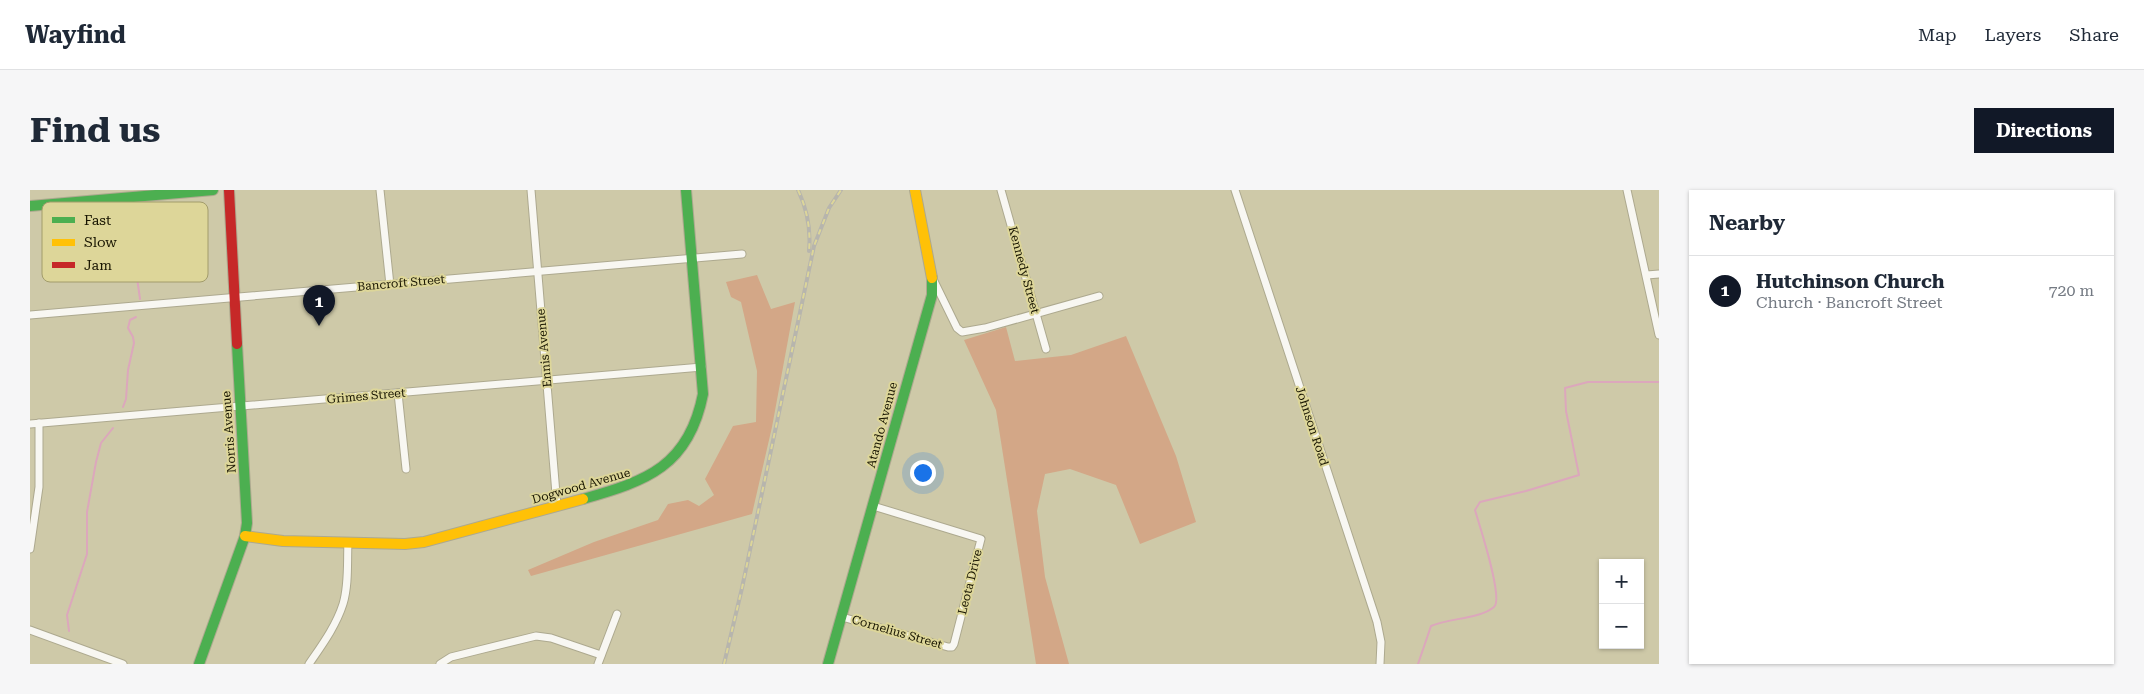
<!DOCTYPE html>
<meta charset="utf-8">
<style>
:root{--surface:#fff;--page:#f6f6f7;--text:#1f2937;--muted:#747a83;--line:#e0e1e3;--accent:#111827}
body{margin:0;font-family:"Roboto Serif",serif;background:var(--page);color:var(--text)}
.controls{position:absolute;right:15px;bottom:15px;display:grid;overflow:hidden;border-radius:0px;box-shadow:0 1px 4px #0004}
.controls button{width:45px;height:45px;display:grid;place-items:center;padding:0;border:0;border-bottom:1px solid var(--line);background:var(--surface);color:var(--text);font:25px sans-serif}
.you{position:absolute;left:892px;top:282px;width:18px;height:18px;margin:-12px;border:4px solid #fff;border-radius:50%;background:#1a73e8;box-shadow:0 0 0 8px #1a73e833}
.badge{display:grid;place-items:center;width:32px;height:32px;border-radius:50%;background:var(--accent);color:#fff;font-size:16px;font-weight:700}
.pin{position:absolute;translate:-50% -41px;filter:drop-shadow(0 1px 2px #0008)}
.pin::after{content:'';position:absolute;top:26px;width:18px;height:15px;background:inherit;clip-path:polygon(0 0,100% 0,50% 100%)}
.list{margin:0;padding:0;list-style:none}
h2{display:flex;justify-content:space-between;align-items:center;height:65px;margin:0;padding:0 20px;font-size:21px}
h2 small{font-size:16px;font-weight:400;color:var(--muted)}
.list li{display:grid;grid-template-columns:32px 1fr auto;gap:15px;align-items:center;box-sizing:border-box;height:70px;padding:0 20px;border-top:1px solid var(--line)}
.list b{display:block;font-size:19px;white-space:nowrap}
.list p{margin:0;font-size:16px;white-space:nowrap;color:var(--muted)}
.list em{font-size:16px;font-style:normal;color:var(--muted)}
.map{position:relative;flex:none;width:1629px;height:474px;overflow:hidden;border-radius:0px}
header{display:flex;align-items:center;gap:30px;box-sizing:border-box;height:70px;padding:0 25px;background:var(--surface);border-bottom:1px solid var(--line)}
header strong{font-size:24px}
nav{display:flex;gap:28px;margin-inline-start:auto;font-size:18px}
.intro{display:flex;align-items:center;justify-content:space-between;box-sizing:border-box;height:120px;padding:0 30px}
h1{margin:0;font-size:35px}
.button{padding:12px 22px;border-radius:0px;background:var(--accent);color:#fff;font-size:18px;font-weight:700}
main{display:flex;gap:30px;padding:0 30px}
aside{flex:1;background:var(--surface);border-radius:0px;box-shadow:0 1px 4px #0004}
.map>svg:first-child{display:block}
</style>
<header>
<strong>Wayfind</strong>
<nav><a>Map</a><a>Layers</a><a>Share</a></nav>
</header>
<div class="intro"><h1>Find us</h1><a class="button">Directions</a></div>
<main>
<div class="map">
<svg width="1629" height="474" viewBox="0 0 1629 474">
<rect width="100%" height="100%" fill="#cec9a8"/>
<!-- forest -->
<g fill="#d3a787">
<polygon points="727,85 741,119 765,112 742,237 722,324 501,386 498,380 564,352 628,330 638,314 658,310 669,316 684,305 675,289 703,236 726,232 727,181 711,112 701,107 696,92"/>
<polygon points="976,137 985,171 1041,165 1096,146 1146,266 1166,332 1110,354 1086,295 1040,279 1015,284 1007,321 1015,387 1039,474 1006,474 966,220 934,150"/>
</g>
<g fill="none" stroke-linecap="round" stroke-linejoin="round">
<!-- stream -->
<g stroke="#dca7bc" stroke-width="2">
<polyline points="110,109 105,74 110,68 111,60 107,40 111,16"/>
<polyline points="93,217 96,209 98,180 104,153 103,147 98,138 100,130 106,127"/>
<polyline points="39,441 37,425 57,364 57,322 66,272 71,253 83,238"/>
<path d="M 1388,474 L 1401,436 C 1419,428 1450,429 1464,417 C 1474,409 1449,334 1445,320 L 1450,312 L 1496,301 L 1549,285 L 1536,221 L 1535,198 L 1558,192 L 1629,192"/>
</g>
<!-- street casing -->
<g stroke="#ada98f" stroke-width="9">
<g id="street">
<polyline points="350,0 360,95"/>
<polyline points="501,0 527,316"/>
<polyline points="971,0 1016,159"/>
<polyline points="1205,0 1347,432 1351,452 1350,474"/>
<polyline points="1597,0 1629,145"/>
<polyline points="1617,85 1629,84"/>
<polyline points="903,89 927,138 932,142 955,138 1069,106"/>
<polyline points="0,125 712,64"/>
<polyline points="368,203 376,279"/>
<polyline points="0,234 672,177"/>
<polyline points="0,359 9,297 9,233"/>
<polyline points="812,427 918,457 922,457 924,454 951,349 843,316"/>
<polyline points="0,440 93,474"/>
<path d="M 279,474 C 292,455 306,436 313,414 C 319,394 317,372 318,352"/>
<polyline points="410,474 421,467 506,446 521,448 571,465"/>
<polyline points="568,474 587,424"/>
</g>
</g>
<!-- fast casing -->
<g stroke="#ada98f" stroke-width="12">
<g id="fast">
<polyline points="0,16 183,0"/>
<path d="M 553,309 C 617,291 659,276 673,204 L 656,0"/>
<polyline points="169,474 215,346 217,333 207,154"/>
<polyline points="798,474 902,105 902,88"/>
</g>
</g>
<!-- slow casing -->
<g stroke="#ada98f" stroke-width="12">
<g id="slow">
<polyline points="885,0 902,88"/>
<polyline points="215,346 253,351 375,354 394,352 553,309"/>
</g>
</g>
<!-- jam casing -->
<g stroke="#ada98f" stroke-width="12">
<polyline id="jam" points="199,0 207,154"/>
</g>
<!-- street -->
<use href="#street" stroke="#f8f7f2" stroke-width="7"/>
<!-- fast -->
<use href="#fast" stroke="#4caf50" stroke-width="10"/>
<!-- slow -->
<use href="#slow" stroke="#ffc107" stroke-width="10"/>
<!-- jam -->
<use href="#jam" stroke="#c62828" stroke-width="10"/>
<!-- rail casing -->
<g stroke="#b7b5ad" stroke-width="4">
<g id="rail">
<path d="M 768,0 C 777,19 781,40 779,61"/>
<polyline points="694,474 712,398 784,56 799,18 811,0"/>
</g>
</g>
<!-- rail -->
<use href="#rail" stroke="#ddd699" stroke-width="2" stroke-dasharray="5.5" stroke-linecap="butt"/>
</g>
<g text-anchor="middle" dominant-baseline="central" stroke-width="4" stroke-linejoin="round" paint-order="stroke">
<!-- street labels -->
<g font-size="12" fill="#181500" stroke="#ddd699">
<text transform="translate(994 80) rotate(75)">Kennedy Street</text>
<text transform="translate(371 93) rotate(-5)">Bancroft Street</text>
<text transform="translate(514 158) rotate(-95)">Ennis Avenue</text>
<text transform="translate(336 206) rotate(-5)">Grimes Street</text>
<text transform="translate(852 235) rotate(-75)">Atando Avenue</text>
<text transform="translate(1282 236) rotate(72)">Johnson Road</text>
<text transform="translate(199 242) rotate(-94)">Norris Avenue</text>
<text transform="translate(551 296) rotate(-16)">Dogwood Avenue</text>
<text transform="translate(940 392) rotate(-76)">Leota Drive</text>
<text transform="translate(867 442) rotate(16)">Cornelius Street</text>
</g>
</g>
<!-- legend -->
<rect x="12" y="12" width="166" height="80" rx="8" fill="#ddd699" stroke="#a29c6b" stroke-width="1"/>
<rect x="22" y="27" width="23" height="6" fill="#4caf50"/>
<rect x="22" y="49" width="23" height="7" fill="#ffc107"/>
<rect x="22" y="72" width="23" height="6" fill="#c62828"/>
<g font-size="14" fill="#181500">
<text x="54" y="35">Fast</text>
<text x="54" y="57">Slow</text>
<text x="54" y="80">Jam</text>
</g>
</svg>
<div class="controls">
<button>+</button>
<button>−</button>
</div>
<div class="you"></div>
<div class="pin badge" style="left:289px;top:136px">1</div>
</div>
<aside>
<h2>Nearby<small></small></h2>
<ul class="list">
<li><span class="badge">1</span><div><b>Hutchinson Church</b><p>Church · Bancroft Street</p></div><em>720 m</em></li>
</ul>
</aside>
</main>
